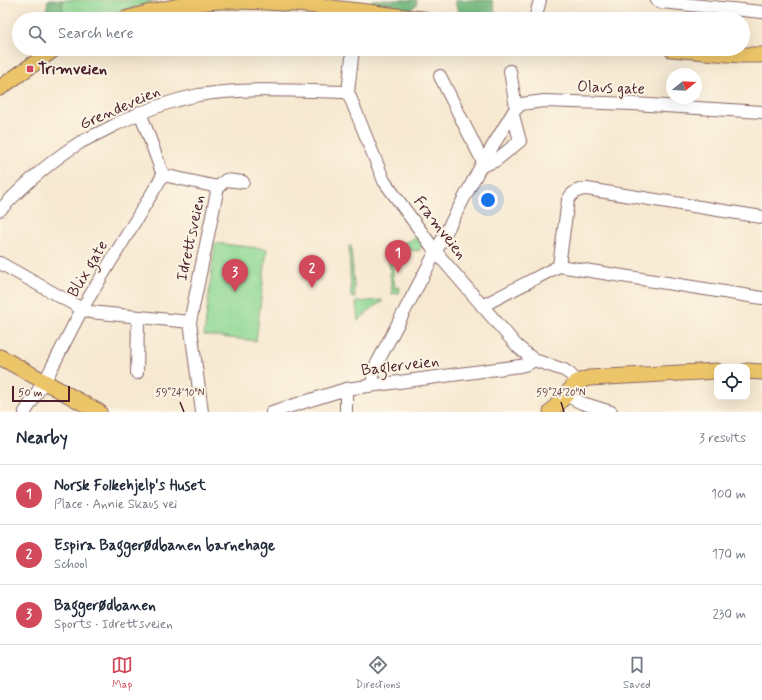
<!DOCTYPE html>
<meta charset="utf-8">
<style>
:root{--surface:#fff;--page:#f6f6f7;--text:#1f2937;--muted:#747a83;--line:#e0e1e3;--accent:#d1495b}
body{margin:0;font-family:Mynerve,sans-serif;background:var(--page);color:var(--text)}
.controls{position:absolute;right:12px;bottom:12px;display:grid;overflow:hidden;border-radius:8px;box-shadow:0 4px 16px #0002}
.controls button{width:36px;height:36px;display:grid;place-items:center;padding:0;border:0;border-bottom:1px solid var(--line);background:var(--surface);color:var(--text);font:20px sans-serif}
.compass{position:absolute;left:666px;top:68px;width:36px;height:36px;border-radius:50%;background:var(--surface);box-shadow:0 4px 16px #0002;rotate:72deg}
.scale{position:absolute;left:12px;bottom:10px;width:58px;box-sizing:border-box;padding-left:4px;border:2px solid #4a1f2b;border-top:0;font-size:11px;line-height:14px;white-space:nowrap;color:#4a1f2b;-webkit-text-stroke:3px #fcf5e5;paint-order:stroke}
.you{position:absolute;left:488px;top:200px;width:14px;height:14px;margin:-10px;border:3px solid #fff;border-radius:50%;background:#1a73e8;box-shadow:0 0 0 6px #1a73e833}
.badge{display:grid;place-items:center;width:26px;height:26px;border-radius:50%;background:var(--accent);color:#fff;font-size:13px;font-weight:700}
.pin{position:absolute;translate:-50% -33px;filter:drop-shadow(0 1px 2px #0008)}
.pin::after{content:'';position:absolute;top:21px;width:14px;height:12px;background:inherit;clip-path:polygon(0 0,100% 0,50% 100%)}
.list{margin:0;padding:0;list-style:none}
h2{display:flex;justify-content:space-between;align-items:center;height:52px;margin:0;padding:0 16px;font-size:17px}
h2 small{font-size:13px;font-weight:400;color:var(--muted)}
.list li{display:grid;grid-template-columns:26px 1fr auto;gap:12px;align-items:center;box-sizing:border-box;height:60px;padding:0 16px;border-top:1px solid var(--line)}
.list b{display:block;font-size:15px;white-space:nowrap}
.list p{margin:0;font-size:13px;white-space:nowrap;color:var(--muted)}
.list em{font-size:13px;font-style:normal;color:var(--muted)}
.icon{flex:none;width:22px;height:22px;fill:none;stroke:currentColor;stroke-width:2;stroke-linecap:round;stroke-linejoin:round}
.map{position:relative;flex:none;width:762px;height:412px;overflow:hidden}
.search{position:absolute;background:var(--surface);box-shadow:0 4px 16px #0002;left:12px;right:12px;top:12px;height:44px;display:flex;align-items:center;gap:10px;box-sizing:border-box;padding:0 14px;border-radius:22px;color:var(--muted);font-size:15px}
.sheet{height:232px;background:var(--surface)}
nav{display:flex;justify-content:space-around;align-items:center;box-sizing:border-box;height:56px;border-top:1px solid var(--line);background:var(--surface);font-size:11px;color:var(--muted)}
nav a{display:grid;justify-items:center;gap:2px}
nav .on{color:var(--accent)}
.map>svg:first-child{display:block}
</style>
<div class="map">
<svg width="762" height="412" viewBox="0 0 762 412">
<rect width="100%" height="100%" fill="#fcf5e5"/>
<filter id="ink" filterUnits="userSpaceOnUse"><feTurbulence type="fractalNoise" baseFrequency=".025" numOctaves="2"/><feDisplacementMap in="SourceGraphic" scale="8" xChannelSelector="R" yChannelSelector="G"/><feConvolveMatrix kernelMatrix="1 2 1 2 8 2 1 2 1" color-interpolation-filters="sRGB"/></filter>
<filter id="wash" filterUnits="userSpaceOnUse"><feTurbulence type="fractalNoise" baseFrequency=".012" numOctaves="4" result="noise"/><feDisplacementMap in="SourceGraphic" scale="16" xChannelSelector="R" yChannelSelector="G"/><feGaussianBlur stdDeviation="0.9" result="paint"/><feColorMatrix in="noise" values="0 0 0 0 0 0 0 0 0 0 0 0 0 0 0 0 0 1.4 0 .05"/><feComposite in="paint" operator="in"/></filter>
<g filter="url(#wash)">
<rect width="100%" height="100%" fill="#f7e9d1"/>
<!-- green -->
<g fill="#8fd894" stroke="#6c7c60">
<polygon points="62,0 159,0 94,19 63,19"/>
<polygon points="417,237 420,238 423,244 419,251 401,249 390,251 395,288 400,287 399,293 392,294 388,252 385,248 387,246 401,244"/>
<polygon points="215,243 267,249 256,341 204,335"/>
<polygon points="349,246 351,246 355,298 351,297"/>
<polygon points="382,300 382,302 373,307 358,321 356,302"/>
</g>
<!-- forest -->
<g fill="#73b87e" stroke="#5e6c54">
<polygon points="48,0 62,0 63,19 45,19"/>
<polygon points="372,0 417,0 416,5 412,9 373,7"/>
<path d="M 455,0 L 492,0 L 497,19 C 477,19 458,25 455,0 Z"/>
</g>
</g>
<g filter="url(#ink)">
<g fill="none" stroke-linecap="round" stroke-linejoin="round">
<!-- minor casing -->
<g stroke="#876665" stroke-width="14">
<g id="minor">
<polyline points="657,0 661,2 762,12"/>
<polyline points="535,19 540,0"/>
<polyline points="353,49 348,92 384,181 436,252 517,346 534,360 564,370 570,374 577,382"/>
<polyline points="510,71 516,108"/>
<polyline points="440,76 483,162"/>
<polyline points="140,112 163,175"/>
<polyline points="482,166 495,161 520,141 513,115"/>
<polyline points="163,175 218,187"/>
<polyline points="218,187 226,180 243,182"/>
<path d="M 0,210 C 24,185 51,160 81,142 C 91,137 101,132 111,127 C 140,112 168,101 199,95 C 248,87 299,91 348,92"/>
<polyline points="0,263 82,309 90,312 190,322"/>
<polyline points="559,266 762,298"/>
<path d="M 482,306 L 559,266 L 568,200 C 572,192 578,189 587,189 L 762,217"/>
<polyline points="137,373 138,318"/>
<polyline points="372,385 374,369 483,162 514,111 521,104 544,101 633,104 762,112"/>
<polyline points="565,395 582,403 611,412"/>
<polyline points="25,412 48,375 82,309 163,175"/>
<polyline points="202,412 190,322 218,187"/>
<polyline points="272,412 346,389 520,366 528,364 534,360"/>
<polyline points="346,412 346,389"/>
</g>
</g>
<!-- major casing -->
<g stroke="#876665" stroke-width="17">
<g id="major">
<path d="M 125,19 C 156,10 189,3 221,1 C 288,0 356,11 423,19"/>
<polyline points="671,49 740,55 762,55"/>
<polyline points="0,88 53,50"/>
<polyline points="0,357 99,412"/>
<polyline points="747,371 762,372"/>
<polyline points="551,412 577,382 589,378 717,371"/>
</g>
</g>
<!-- minor -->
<use href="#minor" stroke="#fff" stroke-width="12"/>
<!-- major -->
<use href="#major" stroke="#edc569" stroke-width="15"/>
</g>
</g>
<!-- ticks -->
<path fill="none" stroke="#4a1f2b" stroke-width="1.5" d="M 180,402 L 184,412M 561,402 L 564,412"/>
<!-- markers -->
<rect fill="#d1495b" stroke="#fcf5e5" stroke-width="1.5" x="26" y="65" width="8" height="8" rx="2"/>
<g text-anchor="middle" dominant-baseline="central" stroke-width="4" stroke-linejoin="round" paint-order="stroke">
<!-- poi labels -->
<g font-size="16" font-weight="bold" fill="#4a1f2b" stroke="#fcf5e5" text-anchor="start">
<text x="38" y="69">Trimveien</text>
</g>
<!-- street labels -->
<g font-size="16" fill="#4a1f2b" stroke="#fcf5e5">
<text transform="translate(611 88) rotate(2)">Olavs gate</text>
<text transform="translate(120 108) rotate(-24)">Grendeveien</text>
<text transform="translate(440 228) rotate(52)">Framveien</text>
<text transform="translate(191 238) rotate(-78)">Idrettsveien</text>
<text transform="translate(88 269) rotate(-59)">Blix gate</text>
<text transform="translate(400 366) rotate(-7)">Baglerveien</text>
</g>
</g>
<g font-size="10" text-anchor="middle" fill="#4a1f2b" stroke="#fcf5e5" stroke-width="4" stroke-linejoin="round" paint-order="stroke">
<text x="180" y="396">59°24'10"N</text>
<text x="561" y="396">59°24'20"N</text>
</g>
</svg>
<div class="controls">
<button><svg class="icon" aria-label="locate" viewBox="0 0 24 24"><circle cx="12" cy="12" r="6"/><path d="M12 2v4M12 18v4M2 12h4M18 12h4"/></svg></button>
</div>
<svg class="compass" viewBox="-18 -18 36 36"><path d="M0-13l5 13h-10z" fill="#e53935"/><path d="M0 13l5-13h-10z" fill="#747a83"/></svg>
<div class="scale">50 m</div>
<div class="you"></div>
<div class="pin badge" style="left:398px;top:273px">1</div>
<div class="pin badge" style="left:312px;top:288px">2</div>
<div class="pin badge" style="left:235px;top:292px">3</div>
<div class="search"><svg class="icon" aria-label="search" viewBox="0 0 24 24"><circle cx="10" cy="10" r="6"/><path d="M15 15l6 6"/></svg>Search here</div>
</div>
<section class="sheet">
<h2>Nearby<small>3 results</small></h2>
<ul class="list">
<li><span class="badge">1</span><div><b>Norsk Folkehjelp's Huset</b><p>Place · Annie Skaus vei</p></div><em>100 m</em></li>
<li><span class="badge">2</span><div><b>Espira Baggerødbanen barnehage</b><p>School</p></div><em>170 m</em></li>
<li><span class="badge">3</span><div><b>Baggerødbanen</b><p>Sports · Idrettsveien</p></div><em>230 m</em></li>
</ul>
</section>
<nav>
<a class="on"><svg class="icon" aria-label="map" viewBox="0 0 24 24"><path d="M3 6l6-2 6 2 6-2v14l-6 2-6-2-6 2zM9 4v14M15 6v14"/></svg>Map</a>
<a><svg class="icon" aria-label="directions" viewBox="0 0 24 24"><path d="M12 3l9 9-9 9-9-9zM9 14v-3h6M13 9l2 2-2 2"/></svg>Directions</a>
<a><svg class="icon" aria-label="saved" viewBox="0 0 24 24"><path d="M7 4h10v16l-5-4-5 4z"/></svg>Saved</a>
</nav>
